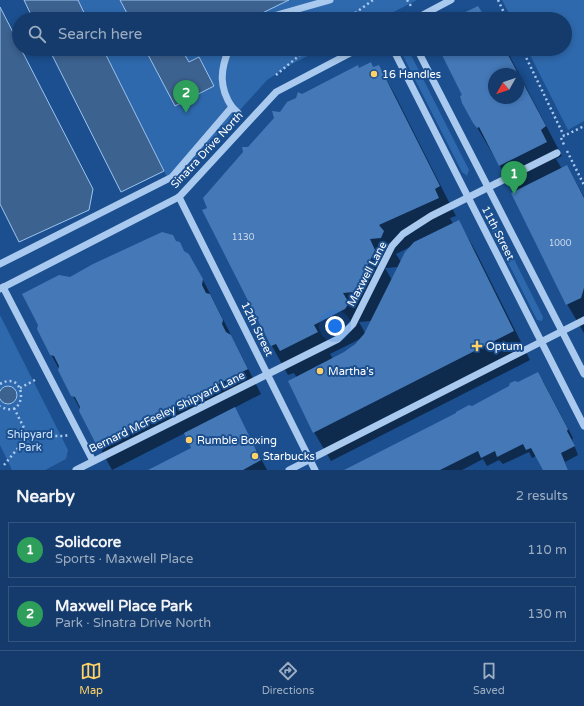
<!DOCTYPE html>
<meta charset="utf-8">
<style>
:root{--surface:#143b6b;--page:#1d4271;--text:#f1f3f6;--muted:#9dadc1;--line:#33557e;--accent:#ffd166}
body{margin:0;font-family:"Varela Round",sans-serif;background:var(--page);color:var(--text)}
.compass{position:absolute;left:488px;top:68px;width:36px;height:36px;border-radius:50%;background:var(--surface);box-shadow:0 2px 6px #0003;rotate:230deg}
.you{position:absolute;left:335px;top:326px;width:14px;height:14px;margin:-10px;border:3px solid #fff;border-radius:50%;background:#1a73e8;box-shadow:0 0 0 6px #1a73e833}
.badge{display:grid;place-items:center;width:26px;height:26px;border-radius:50%;background:var(--accent);color:#fff;font-size:13px;font-weight:700}
.pin{position:absolute;translate:-50% -33px;filter:drop-shadow(0 1px 2px #0008)}
.pin::after{content:'';position:absolute;top:21px;width:14px;height:12px;background:inherit;clip-path:polygon(0 0,100% 0,50% 100%)}
.list{margin:0;padding:0;list-style:none}
h2{display:flex;justify-content:space-between;align-items:center;height:52px;margin:0;padding:0 16px;font-size:17px}
h2 small{font-size:13px;font-weight:400;color:var(--muted)}
.list li{display:grid;grid-template-columns:26px 1fr auto;gap:12px;align-items:center;box-sizing:border-box;height:56px;margin:0 8px 8px;padding:0 8px;border:1px solid var(--line);border-radius:0px}
.list b{display:block;font-size:15px;white-space:nowrap}
.list p{margin:0;font-size:13px;white-space:nowrap;color:var(--muted)}
.list em{font-size:13px;font-style:normal;color:var(--muted)}
.icon{flex:none;width:22px;height:22px;fill:none;stroke:currentColor;stroke-width:2;stroke-linecap:round;stroke-linejoin:round}
.map{position:relative;flex:none;width:584px;height:470px;overflow:hidden}
.search{position:absolute;background:var(--surface);box-shadow:0 2px 6px #0003;left:12px;right:12px;top:12px;height:44px;display:flex;align-items:center;gap:10px;box-sizing:border-box;padding:0 14px;border-radius:22px;color:var(--muted);font-size:15px}
.sheet{height:180px;background:var(--surface)}
nav{display:flex;justify-content:space-around;align-items:center;box-sizing:border-box;height:56px;border-top:1px solid var(--line);background:var(--surface);font-size:11px;color:var(--muted)}
nav a{display:grid;justify-items:center;gap:2px}
nav .on{color:var(--accent)}
.map>svg:first-child{display:block}
</style>
<div class="map">
<svg width="584" height="470" viewBox="0 0 584 470">
<rect width="100%" height="100%" fill="#1b4f8f"/>
<!-- green -->
<g fill="#2e69ad">
<polygon points="78,0 120,0 130,19 87,19"/>
<polygon points="289,0 417,0 380,19 250,19"/>
<polygon points="502,0 584,0 584,121 568,130 527,49 565,49 565,19 512,19"/>
<polygon points="103,49 145,49 175,105 199,57 189,62 183,51 188,49 321,49 290,65 267,80 192,163 177,178 170,183"/>
<polygon points="402,49 408,49 409,51 469,170 467,176 462,172 401,52"/>
<polygon points="487,214 491,214 493,217 543,317 542,321 537,320 486,219"/>
<polygon points="0,315 68,450 66,459 45,470 12,470 0,445"/>
</g>
<!-- water -->
<g fill="#3c6290" stroke="#9cc4f0">
<polygon points="24,0 78,0 87,19 33,19"/>
<polygon points="120,0 289,0 250,19 130,19"/>
<polygon points="0,7 19,44 19,49 21,49 93,189 89,210 19,242 0,204"/>
<polygon points="49,49 103,49 164,171 121,192"/>
<polygon points="145,49 188,49 183,52 189,62 199,57 214,86 175,106"/>
<circle cx="8" cy="395" r="9"/>
</g>
<!-- shadow -->
<g fill="#0007" fill-rule="evenodd">
<polygon points="478,7 484,18 487,16 489,19 453,19"/>
<path d="M 440,49 L 506,49 L 562,156 L 556,159 L 562,169 L 567,166 L 584,197 L 584,333 L 567,304 L 515,192 L 474,122 L 464,95 ZM 494,74 L 518,74 L 518,98 L 494,98 Z"/>
<path d="M 379,66 L 395,95 L 456,216 L 450,218 L 453,224 L 458,221 L 475,250 L 530,360 L 331,461 L 314,432 L 297,378 L 294,373 L 288,375 L 272,346 L 203,210 L 208,208 L 249,148 L 280,113 L 302,95 L 359,69 L 373,68 ZM 410,247 L 401,262 L 396,254 ZM 398,267 L 392,280 L 385,268 ZM 371,321 L 365,333 L 359,322 ZM 360,339 L 345,353 L 333,359 L 330,354 Z"/>
<polygon points="184,252 189,254 203,280 261,394 234,408 267,470 150,470 192,449 185,433 112,470 51,354 70,278"/>
<polygon points="543,381 573,438 572,440 578,455 565,462 568,470 544,470 536,456 532,458 529,452 503,464 499,460 487,466 483,459 462,470 346,470 518,383"/>
</g>
<!-- building -->
<g fill="#4478b7" fill-rule="evenodd">
<polygon points="478,6 486,19 451,19"/>
<path d="M 439,49 L 505,49 L 546,126 L 541,130 L 547,142 L 499,166 L 479,127 L 477,128 L 473,123 L 462,103 L 460,96 L 462,95 ZM 494,74 L 518,74 L 518,98 L 494,98 Z"/>
<polygon points="371,62 373,67 379,65 440,186 435,189 439,198 379,225 384,231 381,238 370,239 375,250 355,292 343,293 349,303 345,309 314,325 318,332 280,351 276,344 271,346 202,210 207,208 203,198 243,152 242,147 248,147 274,118 272,111 280,112 287,102 296,98 298,92 302,94 358,65 359,68"/>
<polygon points="567,165 584,198 584,288 581,298 566,305 511,193"/>
<polygon points="459,220 514,331 313,433 288,381 344,352 355,344 364,334 405,252 414,242"/>
<polygon points="162,232 173,235 176,241 180,242 184,251 189,254 203,279 202,285 206,293 210,294 223,320 222,324 226,332 231,335 248,369 97,446 79,411 80,407 75,397 71,396 58,370 59,366 54,356 50,355 37,329 38,325 22,294 59,275 70,277 93,264"/>
<polygon points="538,372 568,429 567,431 575,446 561,453 568,470 543,470 531,448 526,450 523,444 497,457 495,451 481,458 478,451 440,470 344,470 456,413 456,412 469,405 472,406 509,386 510,383 515,381 518,382"/>
<polygon points="235,407 261,460 243,470 148,470 191,448 184,433"/>
</g>
<g fill="none" stroke-linecap="round" stroke-linejoin="round">
<!-- path -->
<g stroke="#a9c9ee" stroke-width="2.5" stroke-dasharray="2 3" stroke-linecap="butt">
<polyline points="407,0 411,6"/>
<polyline points="498,0 507,19"/>
<polyline points="347,19 373,0"/>
<polyline points="522,49 564,136 584,126"/>
<polyline points="276,75 307,49"/>
<polyline points="561,138 565,147"/>
<polyline points="567,151 584,185"/>
<path d="M 0,384 C 28,368 28,423 0,406"/>
<polyline points="20,388 35,380"/>
<polyline points="14,408 28,436"/>
<polyline points="4,465 28,436 64,436 68,435"/>
</g>
<!-- minor -->
<g stroke="#a9c9ee" stroke-width="7">
<polyline points="263,19 330,0"/>
<polyline points="415,19 451,0"/>
<polyline points="393,49 584,426"/>
<polyline points="417,49 584,374"/>
<polyline points="232,107 238,113"/>
<polyline points="179,197 315,470"/>
<path d="M 0,264 L 172,177 L 232,107 C 219,88 220,70 229,49"/>
<polyline points="3,287 93,461"/>
<polyline points="0,289 179,197 276,92 358,49"/>
<polyline points="76,470 338,339 353,324 392,246 403,234 431,216 557,153"/>
<polyline points="289,470 584,320"/>
</g>
</g>
<!-- markers -->
<g fill="#ffd166" stroke="#1b4f8f" stroke-width="1.5">
<circle cx="374" cy="74" r="4"/>
<path d="M475 340h4v4h4v4h-4v4h-4v-4h-4v-4h4z"/>
<circle cx="320" cy="371" r="4"/>
<circle cx="189" cy="440" r="4"/>
<circle cx="255" cy="456" r="4"/>
</g>
<g text-anchor="middle" dominant-baseline="central" stroke-width="4" stroke-linejoin="round" paint-order="stroke">
<!-- number labels -->
<g font-size="9" fill="#d0dded">
<text x="243" y="237">1130</text>
<text x="560" y="243">1000</text>
</g>
<!-- poi labels -->
<g font-size="11" fill="#fff" stroke="#1b4f8f" text-anchor="start">
<text x="382" y="74">16 Handles</text>
<text x="486" y="346">Optum</text>
<text x="328" y="371">Martha’s</text>
<text x="197" y="440">Rumble Boxing</text>
<text x="263" y="456">Starbucks</text>
</g>
<!-- street labels -->
<g font-size="11" fill="#fff" stroke="#1b4f8f">
<text transform="translate(207 150) rotate(-47)">Sinatra Drive North</text>
<text transform="translate(498 233) rotate(63)">11th Street</text>
<text transform="translate(367 274) rotate(-62)">Maxwell Lane</text>
<text transform="translate(257 329) rotate(64)">12th Street</text>
<text transform="translate(167 412) rotate(-26)">Bernard McFeeley Shipyard Lane</text>
</g>
<!-- park labels -->
<g font-size="11" fill="#cfe3fa" stroke="#1b4f8f">
<text x="30" y="434">Shipyard<tspan x="30" dy="13">Park</tspan></text>
</g>
</g>
</svg>
<svg class="compass" viewBox="-18 -18 36 36"><path d="M0-13l5 13h-10z" fill="#e53935"/><path d="M0 13l5-13h-10z" fill="#9dadc1"/></svg>
<div class="you"></div>
<div class="pin badge" style="left:514px;top:194px;background:#2e9e5b">1</div>
<div class="pin badge" style="left:186px;top:113px;background:#2e9e5b">2</div>
<div class="search"><svg class="icon" aria-label="search" viewBox="0 0 24 24"><circle cx="10" cy="10" r="6"/><path d="M15 15l6 6"/></svg>Search here</div>
</div>
<section class="sheet">
<h2>Nearby<small>2 results</small></h2>
<ul class="list">
<li><span class="badge" style="background:#2e9e5b">1</span><div><b>Solidcore</b><p>Sports · Maxwell Place</p></div><em>110 m</em></li>
<li><span class="badge" style="background:#2e9e5b">2</span><div><b>Maxwell Place Park</b><p>Park · Sinatra Drive North</p></div><em>130 m</em></li>
</ul>
</section>
<nav>
<a class="on"><svg class="icon" aria-label="map" viewBox="0 0 24 24"><path d="M3 6l6-2 6 2 6-2v14l-6 2-6-2-6 2zM9 4v14M15 6v14"/></svg>Map</a>
<a><svg class="icon" aria-label="directions" viewBox="0 0 24 24"><path d="M12 3l9 9-9 9-9-9zM9 14v-3h6M13 9l2 2-2 2"/></svg>Directions</a>
<a><svg class="icon" aria-label="saved" viewBox="0 0 24 24"><path d="M7 4h10v16l-5-4-5 4z"/></svg>Saved</a>
</nav>
